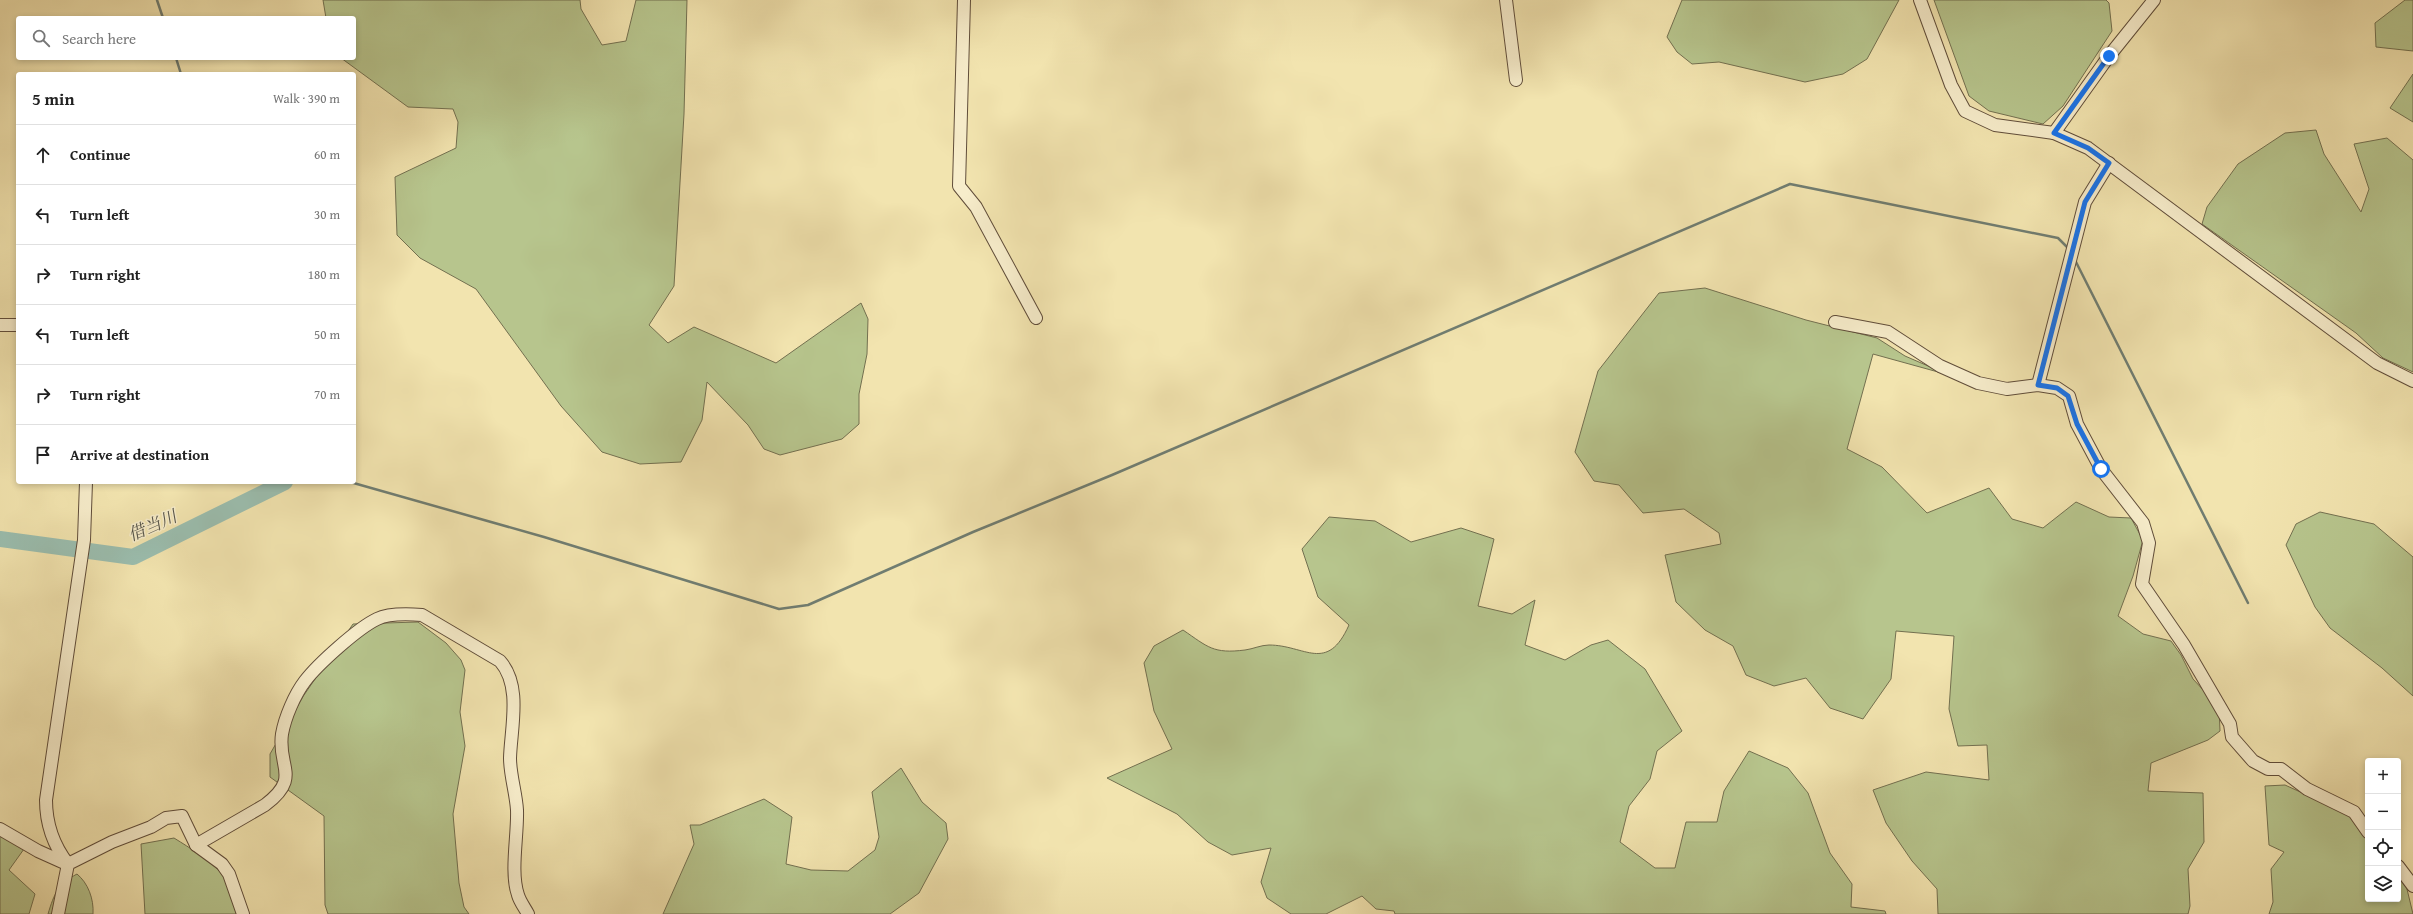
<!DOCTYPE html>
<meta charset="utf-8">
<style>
:root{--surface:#fff;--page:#f6f6f6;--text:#222;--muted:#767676;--line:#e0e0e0}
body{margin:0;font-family:"Gentium Book Plus","Noto Serif JP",serif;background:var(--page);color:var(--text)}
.controls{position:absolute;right:12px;bottom:12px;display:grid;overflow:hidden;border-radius:4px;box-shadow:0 2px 6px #0003}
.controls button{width:36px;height:36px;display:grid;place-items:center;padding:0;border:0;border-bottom:1px solid var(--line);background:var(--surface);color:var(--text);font:20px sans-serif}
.stop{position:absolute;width:12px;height:12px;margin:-9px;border:3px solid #1a73e8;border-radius:50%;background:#fff}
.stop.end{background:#1a73e8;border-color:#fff;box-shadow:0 1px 4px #0008}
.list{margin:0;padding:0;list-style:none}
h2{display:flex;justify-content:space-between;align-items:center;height:52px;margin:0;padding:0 16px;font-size:17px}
h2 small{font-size:13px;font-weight:400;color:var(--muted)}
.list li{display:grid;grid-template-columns:26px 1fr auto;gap:12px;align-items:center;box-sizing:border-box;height:60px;padding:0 16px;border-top:1px solid var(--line)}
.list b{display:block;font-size:15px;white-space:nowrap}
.list em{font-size:13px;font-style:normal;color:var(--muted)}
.icon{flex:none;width:22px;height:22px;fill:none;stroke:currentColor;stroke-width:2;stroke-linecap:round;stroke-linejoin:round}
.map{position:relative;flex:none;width:2413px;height:914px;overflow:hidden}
.search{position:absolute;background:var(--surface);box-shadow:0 2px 6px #0003;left:16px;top:16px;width:340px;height:44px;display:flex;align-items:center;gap:10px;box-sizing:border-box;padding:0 14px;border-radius:4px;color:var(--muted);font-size:15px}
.panel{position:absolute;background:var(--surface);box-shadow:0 2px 6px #0003;left:16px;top:72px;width:340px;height:412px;border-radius:4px}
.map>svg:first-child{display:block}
</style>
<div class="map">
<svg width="2413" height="914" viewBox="0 0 2413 914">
<rect width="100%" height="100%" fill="#f2e4af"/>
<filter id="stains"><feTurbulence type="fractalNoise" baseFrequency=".005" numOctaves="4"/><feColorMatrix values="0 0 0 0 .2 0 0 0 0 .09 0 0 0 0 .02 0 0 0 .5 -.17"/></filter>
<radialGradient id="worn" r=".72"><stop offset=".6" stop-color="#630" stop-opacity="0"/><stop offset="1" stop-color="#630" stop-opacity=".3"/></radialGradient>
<!-- green -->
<g fill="#b7c58d" stroke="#737050">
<polygon points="323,0 580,0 581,9 602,45 626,41 636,0 687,0 684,114 674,286 649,325 668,343 694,327 776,363 861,303 868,319 867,354 859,394 859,424 842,439 780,455 764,449 748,425 707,382 702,420 681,462 640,464 602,452 561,406 476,289 420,258 397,235 395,177 456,148 458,122 453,109 408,107 341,58 354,58 354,18 326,18"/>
<polygon points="1682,0 1899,0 1867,59 1843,74 1805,82 1719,62 1692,64 1677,52 1667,37"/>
<polygon points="1934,0 2106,0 2109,3 2112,31 2063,106 2043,124 1989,111 1969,96"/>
<polygon points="2405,0 2413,0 2413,51 2376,47 2375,23"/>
<polygon points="2413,74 2413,122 2390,108"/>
<polygon points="2316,130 2324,154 2361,212 2369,189 2354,144 2387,138 2413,160 2413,372 2383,358 2356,333 2202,224 2207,207 2238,164 2285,133"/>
<polygon points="1705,288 1806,320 1877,338 1905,356 1949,375 1873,354 1847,449 1882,467 1927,513 1989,488 2012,519 2043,528 2076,502 2109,517 2131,518 2143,540 2133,576 2118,616 2143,634 2171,641 2181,655 2193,679 2219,707 2220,731 2208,740 2151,763 2148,791 2203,793 2204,842 2188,869 2190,906 2188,914 1938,914 1937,889 1912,861 1886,823 1873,790 1926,772 1989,780 1987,745 1958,746 1949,709 1954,636 1896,631 1891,679 1863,719 1830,708 1806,678 1774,686 1746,675 1733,646 1705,630 1676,602 1665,555 1721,544 1719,533 1684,509 1643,513 1619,485 1594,481 1575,452 1598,371 1659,293"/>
<polygon points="2320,512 2374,524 2413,557 2413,696 2382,668 2330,628 2315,607 2286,545 2296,524"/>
<path d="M 1329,517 L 1375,521 L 1411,542 L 1461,528 L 1494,539 L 1478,606 L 1512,614 L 1535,600 L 1525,645 L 1565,660 L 1591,645 L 1608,640 L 1645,669 L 1682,731 L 1657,751 L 1650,779 L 1629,806 L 1620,842 L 1655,868 L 1675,868 L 1686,822 L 1717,822 L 1724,791 L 1749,751 L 1788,768 L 1808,793 L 1830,853 L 1852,884 L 1851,907 L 1885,911 L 1886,914 L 1395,914 L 1394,911 L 1376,909 L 1362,896 L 1326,914 L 1291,914 L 1267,898 L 1261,882 L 1271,848 L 1232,855 L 1208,842 L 1177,814 L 1107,778 L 1172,749 L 1154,711 L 1144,663 L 1154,646 L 1183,630 C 1208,647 1213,654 1245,650 C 1253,649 1261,645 1269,645 C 1305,645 1327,674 1349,625 L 1318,597 L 1302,549 Z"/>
<polygon points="418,622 446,643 461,660 465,670 460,712 465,746 453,814 459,883 464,907 469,914 328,914 325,905 324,816 270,777 270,754 304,695 353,624"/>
<polygon points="901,768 922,802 946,823 948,839 919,893 890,914 663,914 694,844 690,825 700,825 764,799 792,817 786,864 811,870 848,871 875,850 879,837 872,792"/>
<polygon points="2285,785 2351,815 2368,836 2368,899 2398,899 2398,874 2406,885 2413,914 2269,914 2273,902 2271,869 2284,852 2269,845 2265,786"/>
<polygon points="0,824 24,849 9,870 35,894 29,914 0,914"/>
<path d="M 174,838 C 208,859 232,875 245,914 L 145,914 L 141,844 Z"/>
<path d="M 77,874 C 88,883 94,899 93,914 L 48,914 C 54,894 58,884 77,874 Z"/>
</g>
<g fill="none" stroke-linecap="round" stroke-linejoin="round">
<!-- stream -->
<g stroke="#707d71" stroke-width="2.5">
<polyline points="157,0 163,18"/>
<polyline points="176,58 181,74"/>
<polyline points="2074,258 2248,603"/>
<polyline points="350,482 544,537 779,609 808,605 973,532 1112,475 1790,184 2058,238 2069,249"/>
</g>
<!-- river -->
<polyline stroke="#9bbeaf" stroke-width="16" points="0,539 133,557 285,482"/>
<!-- minor casing -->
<g stroke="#604d3a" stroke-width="14">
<g id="minor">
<polyline points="964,0 959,186 976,207 1036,318"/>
<polyline points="1506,0 1516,80"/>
<polyline points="1920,0 1951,85 1965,111 1995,125 2054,133 2088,148 2377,363 2413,381"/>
<polyline points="2054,133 2109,56 2154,0"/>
<polyline points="1835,322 1888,332 1940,366 1978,383 2007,389 2038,385 2057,388 2069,396 2077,424 2101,469 2143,523 2149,543 2142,584 2184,645 2230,724 2232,737 2253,761 2268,769 2281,769 2307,789 2354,812 2368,832"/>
<polyline points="0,325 18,325"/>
<polyline points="2038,385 2085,202 2109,163"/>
<polyline points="0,829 38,851 67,864"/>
<path d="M 196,845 L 265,805 C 302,777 277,767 282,734 C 285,717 295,694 305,681 C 318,664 358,628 377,619 C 389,613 409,614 422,615 L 500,661 C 522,686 511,727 510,758 C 510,775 516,793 517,810 C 518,835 510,872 518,895 C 520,902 525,908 528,914"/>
<path d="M 68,864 C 54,846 46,823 46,800 L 84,540 L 86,482"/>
<polyline points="2398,866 2413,886"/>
<polyline points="58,914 68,864 112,842 151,827 166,818 182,816 196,845 222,864 229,874 243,914"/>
</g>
</g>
<!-- minor -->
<use href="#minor" stroke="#f7edcb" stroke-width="12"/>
</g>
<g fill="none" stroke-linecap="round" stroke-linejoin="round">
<!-- route -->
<polyline stroke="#1a73e8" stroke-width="5" points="2101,469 2077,424 2068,396 2057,388 2038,385 2085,202 2109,163 2088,148 2054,133 2109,56"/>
</g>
<g text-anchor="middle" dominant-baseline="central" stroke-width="3" stroke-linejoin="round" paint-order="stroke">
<!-- water labels -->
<g font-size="17" font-style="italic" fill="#55544a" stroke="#f7edcb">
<text transform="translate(152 525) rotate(-24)">借当川</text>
</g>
</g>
<rect width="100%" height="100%" filter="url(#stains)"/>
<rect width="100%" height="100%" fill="url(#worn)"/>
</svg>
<div class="controls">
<button>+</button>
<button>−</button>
<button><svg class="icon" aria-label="locate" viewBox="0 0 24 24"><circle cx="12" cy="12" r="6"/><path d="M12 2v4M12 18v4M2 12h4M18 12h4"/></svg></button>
<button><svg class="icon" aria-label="layers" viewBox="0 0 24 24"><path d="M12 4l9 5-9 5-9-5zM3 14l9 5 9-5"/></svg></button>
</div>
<div class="stop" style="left:2101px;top:469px"></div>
<div class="stop end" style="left:2109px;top:56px"></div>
<div class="search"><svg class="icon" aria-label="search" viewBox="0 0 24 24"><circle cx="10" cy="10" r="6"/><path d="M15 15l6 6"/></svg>Search here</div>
<section class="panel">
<h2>5 min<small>Walk · 390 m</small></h2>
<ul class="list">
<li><svg class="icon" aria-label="ahead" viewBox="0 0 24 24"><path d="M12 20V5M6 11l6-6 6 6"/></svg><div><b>Continue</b></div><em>60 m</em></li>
<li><svg class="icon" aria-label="left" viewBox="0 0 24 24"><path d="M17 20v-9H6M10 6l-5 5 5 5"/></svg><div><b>Turn left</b></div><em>30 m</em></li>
<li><svg class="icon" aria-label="right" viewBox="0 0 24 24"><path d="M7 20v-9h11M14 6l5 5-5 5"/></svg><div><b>Turn right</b></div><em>180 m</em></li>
<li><svg class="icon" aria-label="left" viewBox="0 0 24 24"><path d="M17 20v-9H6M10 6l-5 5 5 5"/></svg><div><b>Turn left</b></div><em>50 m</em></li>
<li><svg class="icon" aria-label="right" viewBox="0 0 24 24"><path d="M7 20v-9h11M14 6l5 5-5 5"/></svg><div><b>Turn right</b></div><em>70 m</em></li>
<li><svg class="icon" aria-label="arrive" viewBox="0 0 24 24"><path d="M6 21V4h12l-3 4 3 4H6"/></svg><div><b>Arrive at destination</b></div></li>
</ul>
</section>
</div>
